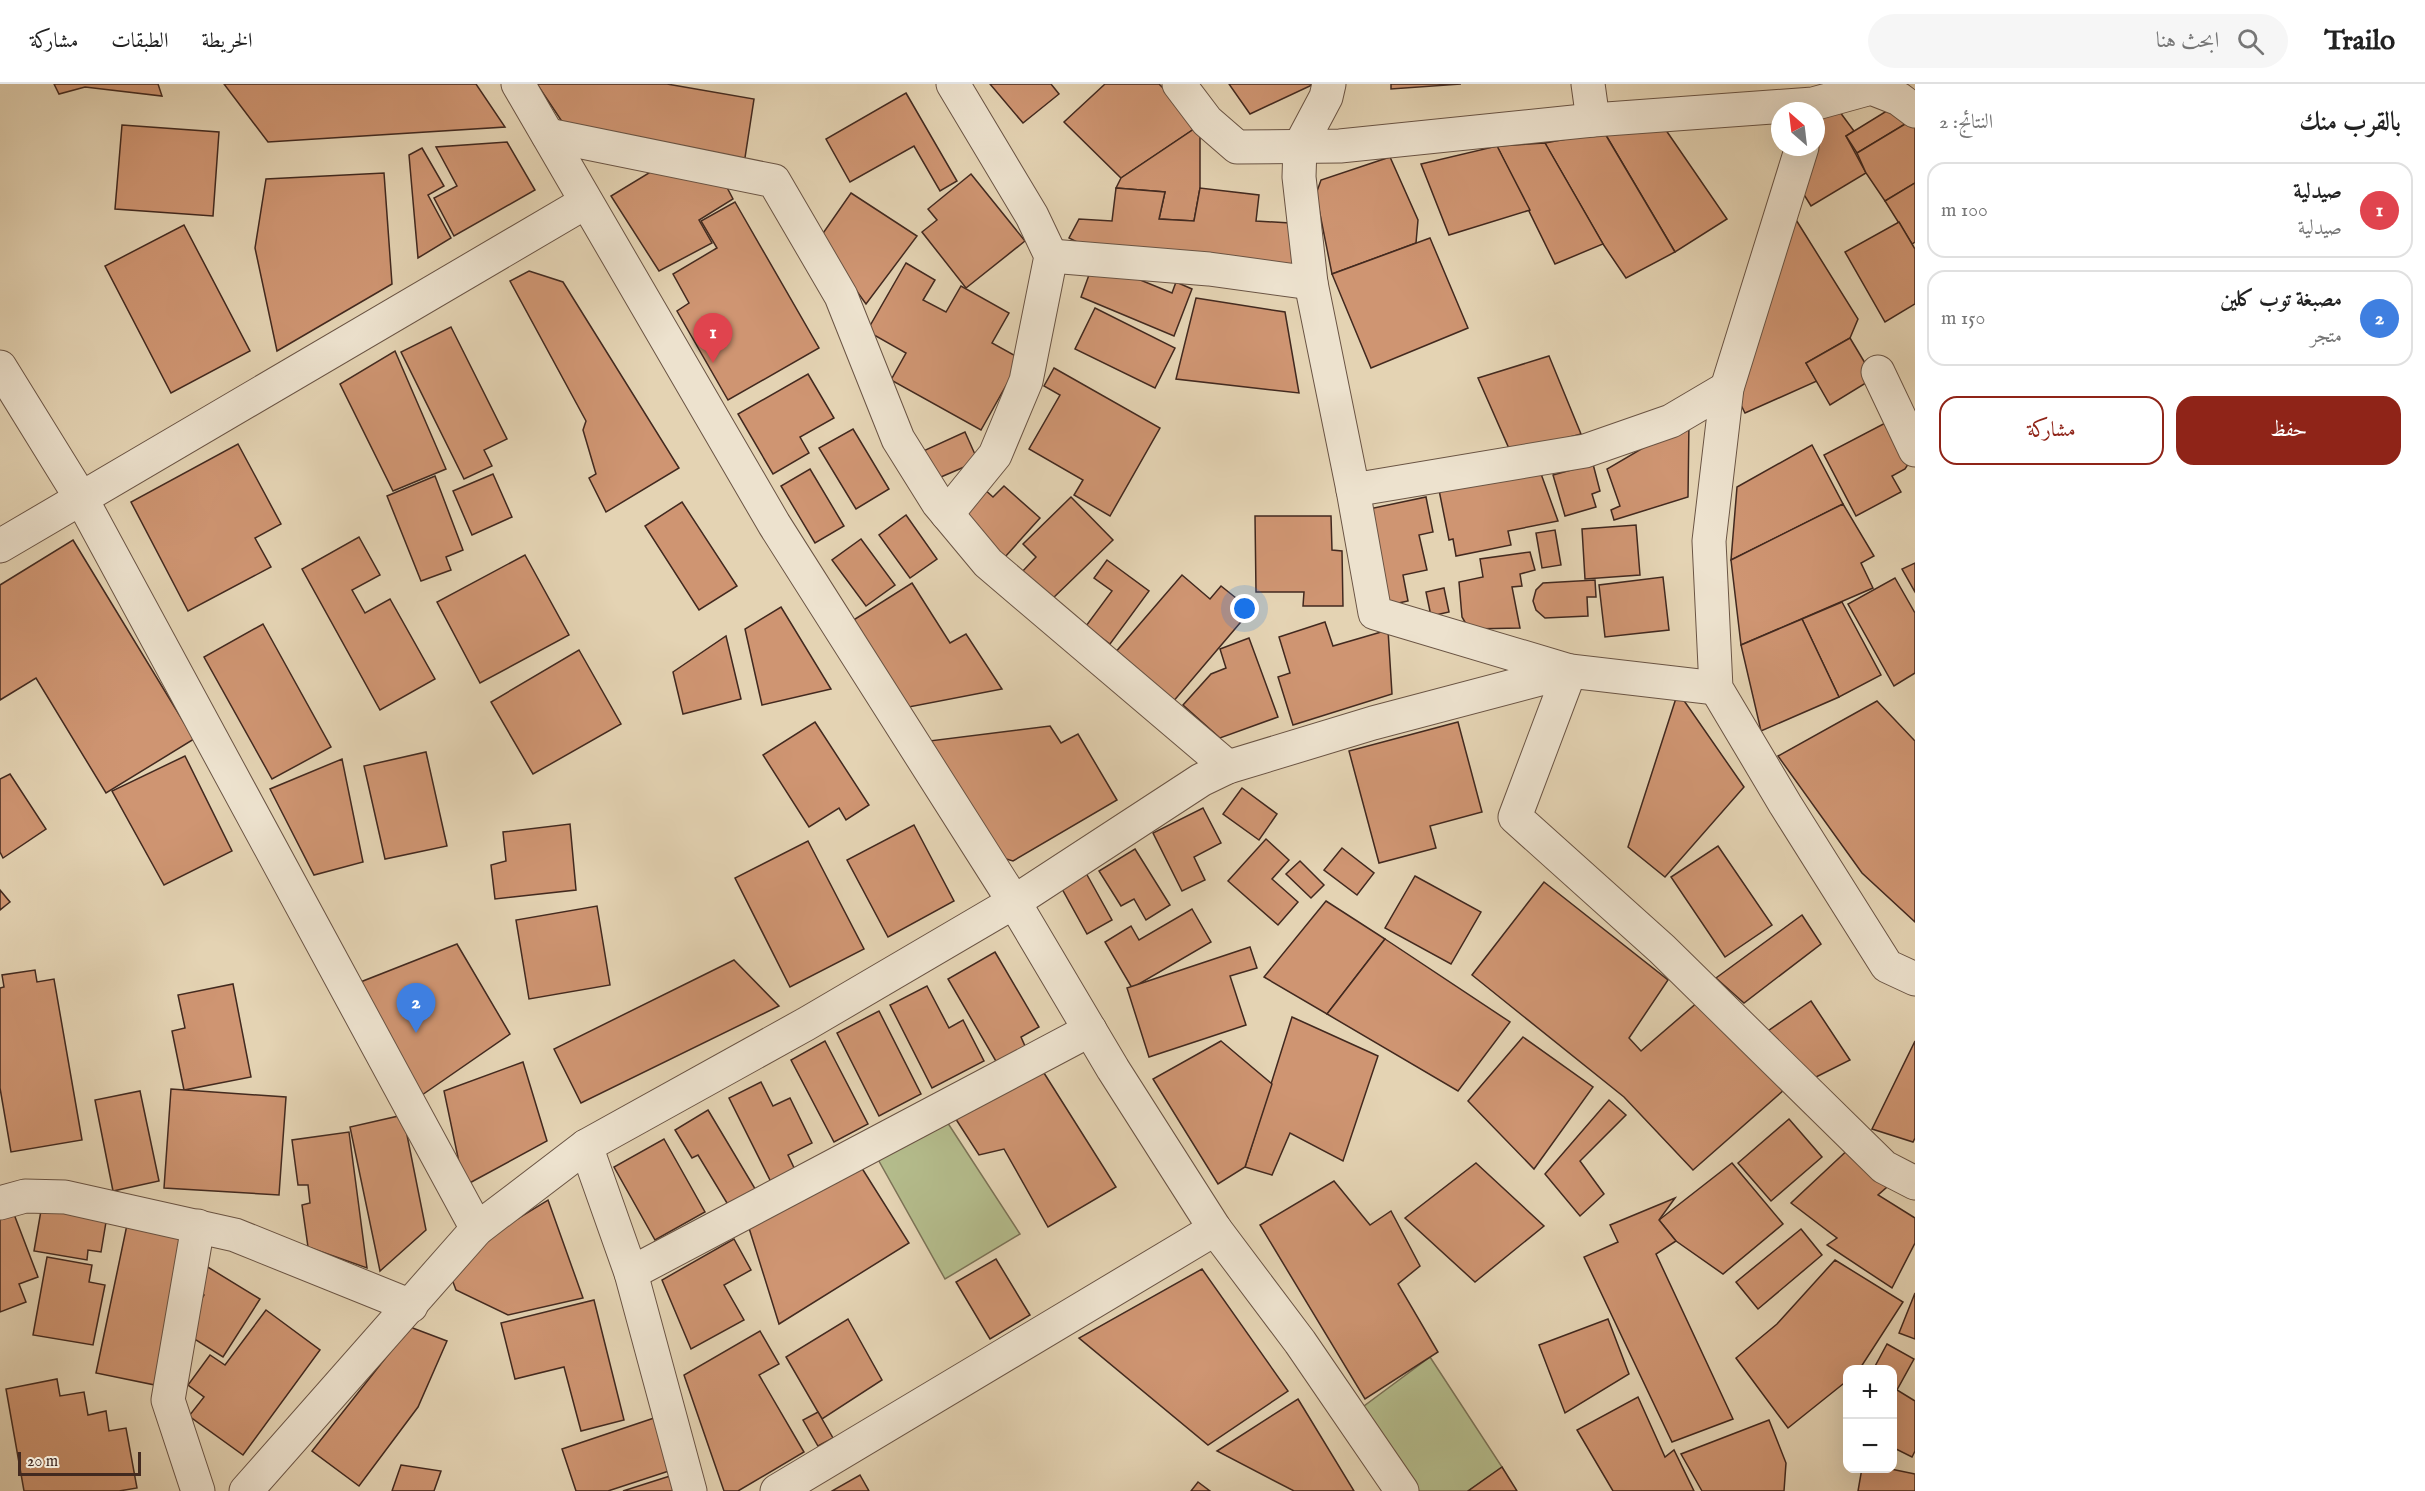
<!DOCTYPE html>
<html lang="ar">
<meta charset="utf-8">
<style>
:root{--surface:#fff;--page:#f6f6f6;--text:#222;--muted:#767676;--line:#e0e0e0;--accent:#8f2418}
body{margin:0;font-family:"IM FELL English",Amiri,serif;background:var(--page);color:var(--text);direction:rtl}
.controls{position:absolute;right:18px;bottom:18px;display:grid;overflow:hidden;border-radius:12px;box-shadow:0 6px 24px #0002}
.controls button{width:54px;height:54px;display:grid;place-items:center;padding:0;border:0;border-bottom:2px solid var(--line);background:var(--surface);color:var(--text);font:30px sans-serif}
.compass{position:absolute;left:1771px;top:18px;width:54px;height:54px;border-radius:50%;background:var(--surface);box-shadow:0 6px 24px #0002;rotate:332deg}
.scale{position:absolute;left:18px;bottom:15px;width:123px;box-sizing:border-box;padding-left:6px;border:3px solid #42291f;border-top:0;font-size:16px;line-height:21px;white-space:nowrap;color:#42291f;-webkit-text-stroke:4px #ede2ce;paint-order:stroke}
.you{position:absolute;left:1245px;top:525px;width:21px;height:21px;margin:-15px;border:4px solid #fff;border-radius:50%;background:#1a73e8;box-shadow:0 0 0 9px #1a73e833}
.badge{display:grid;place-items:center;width:39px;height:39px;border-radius:50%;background:var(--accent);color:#fff;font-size:20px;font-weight:700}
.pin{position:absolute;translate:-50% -50px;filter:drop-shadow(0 2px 3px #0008)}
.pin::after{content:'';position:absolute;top:32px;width:21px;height:18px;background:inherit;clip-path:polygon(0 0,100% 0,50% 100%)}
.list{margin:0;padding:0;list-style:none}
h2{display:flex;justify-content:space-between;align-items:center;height:78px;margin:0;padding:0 24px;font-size:26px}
h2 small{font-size:20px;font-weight:400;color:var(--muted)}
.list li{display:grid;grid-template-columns:39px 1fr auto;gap:18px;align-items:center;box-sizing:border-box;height:96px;margin:0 12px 12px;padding:0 12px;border:2px solid var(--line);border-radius:18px}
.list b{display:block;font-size:22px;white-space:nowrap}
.list p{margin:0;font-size:20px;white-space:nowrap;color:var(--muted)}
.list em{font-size:20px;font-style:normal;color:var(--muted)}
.actions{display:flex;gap:12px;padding:18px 24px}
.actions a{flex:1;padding:14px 0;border:2px solid var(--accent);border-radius:18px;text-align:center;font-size:21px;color:var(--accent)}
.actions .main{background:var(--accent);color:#fff}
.icon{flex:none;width:33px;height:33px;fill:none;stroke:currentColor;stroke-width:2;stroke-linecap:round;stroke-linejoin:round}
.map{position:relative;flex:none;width:1915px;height:1407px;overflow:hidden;direction:ltr}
header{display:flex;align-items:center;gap:36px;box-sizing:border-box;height:84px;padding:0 30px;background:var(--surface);border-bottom:2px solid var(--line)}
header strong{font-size:28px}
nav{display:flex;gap:33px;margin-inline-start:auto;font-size:21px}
.search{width:420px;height:54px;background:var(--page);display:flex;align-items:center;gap:15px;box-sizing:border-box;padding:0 21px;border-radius:33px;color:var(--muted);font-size:22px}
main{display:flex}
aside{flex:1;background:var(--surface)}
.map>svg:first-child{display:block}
</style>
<header>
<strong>Trailo</strong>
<div class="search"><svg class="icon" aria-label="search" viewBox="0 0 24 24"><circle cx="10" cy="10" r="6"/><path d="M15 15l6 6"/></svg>ابحث هنا</div>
<nav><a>الخريطة</a><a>الطبقات</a><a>مشاركة</a></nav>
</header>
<main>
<aside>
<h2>بالقرب منك<small>النتائج: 2</small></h2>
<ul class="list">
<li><span class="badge" style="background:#e0444e">1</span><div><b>صيدلية</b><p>صيدلية</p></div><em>100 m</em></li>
<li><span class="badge" style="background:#3f7fe0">2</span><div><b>مصبغة توب كلين</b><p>متجر</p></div><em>150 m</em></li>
</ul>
<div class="actions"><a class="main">حفظ</a><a>مشاركة</a></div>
</aside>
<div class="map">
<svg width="1915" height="1407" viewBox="0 0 1915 1407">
<rect width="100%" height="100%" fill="#e4d3b3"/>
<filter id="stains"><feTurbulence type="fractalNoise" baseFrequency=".00333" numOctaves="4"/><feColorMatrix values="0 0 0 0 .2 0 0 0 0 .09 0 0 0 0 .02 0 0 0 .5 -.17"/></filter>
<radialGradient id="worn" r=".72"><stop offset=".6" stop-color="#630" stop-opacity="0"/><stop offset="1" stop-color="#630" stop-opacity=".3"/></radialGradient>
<!-- green -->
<g fill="#b4bc8c" stroke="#7b7256" stroke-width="1.5">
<polygon points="938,1024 1020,1150 945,1195 875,1070"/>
<polygon points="1430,1273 1502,1383 1468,1407 1408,1407 1356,1328"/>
</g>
<!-- building -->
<g fill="#cf9572" stroke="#42291f" stroke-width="1.5">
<polygon points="54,0 158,0 162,12 85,3 59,10"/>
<polygon points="224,0 476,0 505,43 268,58"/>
<polygon points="537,0 667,0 754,15 744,80 569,48"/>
<polygon points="990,0 1051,0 1059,10 1023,39"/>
<polygon points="1105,0 1159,0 1200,41 1121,94 1064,38"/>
<polygon points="1229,0 1314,0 1250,30"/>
<polygon points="1391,0 1461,0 1391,5"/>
<polygon points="906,9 957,97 940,107 914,62 850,98 826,55"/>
<polygon points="1831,16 1854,47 1846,52 1866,89 1811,122 1798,101 1816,63 1816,29"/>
<polygon points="1898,20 1909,38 1857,69 1846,52"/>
<polygon points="1915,34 1915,99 1885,117 1866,89 1857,69"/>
<polygon points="1659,36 1727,135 1675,168 1604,48"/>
<polygon points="122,41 219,48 213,132 115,125"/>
<polygon points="1200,41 1200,104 1194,137 1159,135 1165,108 1116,104 1121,94"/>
<polygon points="1604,48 1675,168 1626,194 1603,160 1545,59"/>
<polygon points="507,58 535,106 454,152 434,114 457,102 436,63"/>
<polygon points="1545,59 1603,160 1555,180 1497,62"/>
<polygon points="1497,62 1530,126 1449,151 1421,80"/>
<polygon points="422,64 444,102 428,111 451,154 418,174 409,71"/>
<polygon points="1390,73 1418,136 1416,159 1332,190 1316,110 1321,96"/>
<polygon points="657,84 723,96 733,115 699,136 712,159 659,187 611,112"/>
<polygon points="384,89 392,200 277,267 255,164 266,95"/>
<polygon points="971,90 1025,157 966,204 922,148 937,136 928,125"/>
<polygon points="1915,99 1915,158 1912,160 1885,117"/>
<polygon points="1116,104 1165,108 1159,135 1194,137 1200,104 1259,111 1256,137 1290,139 1302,187 1091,165 1069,154 1079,135 1112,137"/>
<polygon points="851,109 917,152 866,220 819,155"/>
<polygon points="735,118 819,264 728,316 677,227 689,219 673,190 717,164 701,137"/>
<polygon points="1793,131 1858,235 1850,254 1806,279 1817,297 1745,329 1738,315"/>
<polygon points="1899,138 1915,165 1915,220 1885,238 1845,168"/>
<polygon points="184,141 250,267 171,309 105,182"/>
<polygon points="1430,154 1468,244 1371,284 1332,190"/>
<polygon points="1094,177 1172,209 1176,198 1192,205 1174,252 1081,213"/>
<polygon points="906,179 935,196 923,216 946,228 961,202 1009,229 992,259 1021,275 981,346 891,296 906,269 867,247"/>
<polygon points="529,187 563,198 679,384 606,428 589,394 596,390 583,346 586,337 510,197"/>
<polygon points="1196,214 1285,228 1299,309 1176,295"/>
<polygon points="1095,224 1175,264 1155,304 1075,265"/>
<polygon points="451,243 507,355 484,366 492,382 464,395 401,268"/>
<polygon points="1850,254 1874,294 1830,321 1806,279"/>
<polygon points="395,267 446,385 393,407 340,300"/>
<polygon points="1549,272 1581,350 1511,369 1478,294"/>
<polygon points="1054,284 1160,344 1110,432 1074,411 1083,396 1029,365 1060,311 1044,302"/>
<polygon points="808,290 834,334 800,353 809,369 773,390 738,330"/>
<polygon points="1891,336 1912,374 1905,385 1892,392 1901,408 1856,432 1824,371"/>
<polygon points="1689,337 1688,413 1614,436 1611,426 1620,422 1607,385"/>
<polygon points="853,345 889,405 856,425 819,364"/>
<polygon points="965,348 978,377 934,396 921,368"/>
<polygon points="238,360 281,440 255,454 271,483 188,527 131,418"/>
<polygon points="1812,361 1843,420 1731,476 1737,403"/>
<polygon points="1593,380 1600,407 1592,410 1596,423 1565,432 1553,391"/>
<polygon points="810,385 844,442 815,459 781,402"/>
<polygon points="1540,387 1558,437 1508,447 1511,461 1456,472 1453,455 1449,456 1439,406"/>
<polygon points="493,390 512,433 472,451 453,407"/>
<polygon points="435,392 463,466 446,473 451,486 421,497 387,412"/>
<polygon points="1004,402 1040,434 1005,473 958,432 983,404 993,413"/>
<polygon points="1071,413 1113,456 1049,518 1021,489 1036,473 1023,460"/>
<polygon points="1426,413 1433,448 1419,451 1427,486 1403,491 1408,517 1389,521 1369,425"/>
<polygon points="682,418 737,502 699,526 645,442"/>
<polygon points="1843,420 1874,472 1861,479 1873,504 1741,561 1731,476"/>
<polygon points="906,431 937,475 910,494 879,451"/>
<polygon points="1255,432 1331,432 1332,466 1342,467 1343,522 1303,522 1304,508 1256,508"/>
<polygon points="1636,441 1640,491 1585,495 1582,445"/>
<polygon points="1555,446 1561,481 1542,484 1536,449"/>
<polygon points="359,453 380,491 352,506 365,529 390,515 435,595 380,626 302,485"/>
<polygon points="861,455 895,501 866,522 832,476"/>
<polygon points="73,456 194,655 106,709 36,594 0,616 0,501"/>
<polygon points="1530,468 1535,486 1520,490 1522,502 1512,503 1520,544 1469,545 1462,533 1459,498 1483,493 1480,475"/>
<polygon points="525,471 569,551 480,599 437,518"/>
<polygon points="1107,476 1149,507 1110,560 1086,542 1112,507 1094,494"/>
<polygon points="1915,479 1915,508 1902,485"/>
<polygon points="1182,491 1210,515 1221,502 1251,526 1172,619 1114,570"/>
<polygon points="1663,493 1669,546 1605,553 1599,501"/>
<polygon points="1895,494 1915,529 1915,589 1894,602 1848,520"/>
<polygon points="1595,496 1596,513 1587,513 1588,532 1545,534 1536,526 1533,517 1536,506 1543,499"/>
<polygon points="912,499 950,559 966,550 1002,605 883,628 833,549"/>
<polygon points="1444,504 1449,528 1431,532 1426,508"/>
<polygon points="1842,518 1881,591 1839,613 1802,535"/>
<polygon points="781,523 831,605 762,621 745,545"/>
<polygon points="1802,535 1839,613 1761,647 1741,561"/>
<polygon points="1325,538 1333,562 1388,546 1392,610 1293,641 1278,593 1290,589 1279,553"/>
<polygon points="263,540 331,663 272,695 204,573"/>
<polygon points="726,552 741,615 683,630 673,588"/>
<polygon points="1249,554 1278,633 1220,654 1183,621 1211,590 1226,584 1220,565"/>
<polygon points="579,566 621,640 533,690 491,618"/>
<polygon points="1678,608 1744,703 1665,793 1628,763"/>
<polygon points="1877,617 1915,657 1915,838 1862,789 1778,672"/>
<polygon points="815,638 869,721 846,736 839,724 809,743 763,671"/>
<polygon points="1458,638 1482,728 1430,742 1436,764 1379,779 1349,667"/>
<polygon points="1050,642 1061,659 1078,650 1117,716 1013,777 976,766 913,659"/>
<polygon points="426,668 447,762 385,775 364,682"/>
<polygon points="185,672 232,767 164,801 112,707"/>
<polygon points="342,675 363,778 314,791 270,705"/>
<polygon points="10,690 46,745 3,774 0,768 0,695"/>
<polygon points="1242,704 1277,730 1259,756 1223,730"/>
<polygon points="1203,724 1221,759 1194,773 1205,796 1182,807 1153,749"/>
<polygon points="570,740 576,806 495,815 491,781 506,777 503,748"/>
<polygon points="914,741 954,817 888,853 847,776"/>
<polygon points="1266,755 1289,776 1272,795 1298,818 1278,841 1228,797"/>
<polygon points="808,757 864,865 790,903 735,794"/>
<polygon points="1718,762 1772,841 1725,873 1671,793"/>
<polygon points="1342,764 1374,789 1357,811 1324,786"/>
<polygon points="1135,765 1170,821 1146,836 1134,815 1121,822 1099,787"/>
<polygon points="1300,777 1324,801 1311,814 1286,790"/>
<polygon points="1086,789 1112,836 1087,850 1061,803"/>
<polygon points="1415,792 1481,828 1451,880 1385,844"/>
<polygon points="1544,798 1668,896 1629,954 1641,967 1706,911 1785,1005 1693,1086 1624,1013 1472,891"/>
<polygon points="0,806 10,818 0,826"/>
<polygon points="1326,817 1385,855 1327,930 1264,893"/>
<polygon points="597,822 610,901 529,915 516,836"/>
<polygon points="1192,825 1211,858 1132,904 1105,858 1131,842 1139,856"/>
<polygon points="1802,831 1821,860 1744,919 1716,894"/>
<polygon points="1385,855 1510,938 1458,1007 1327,930"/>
<polygon points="457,860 510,950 422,1011 358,899"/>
<polygon points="1250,863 1257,884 1230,892 1246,941 1149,973 1127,904"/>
<polygon points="995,868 1039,943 1021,953 1025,962 997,979 948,895"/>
<polygon points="734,876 779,922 581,1019 554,965"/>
<polygon points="35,886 37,898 54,895 82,1056 11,1068 0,1004 0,904 4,903 2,891"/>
<polygon points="233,900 251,993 184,1006 172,947 185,944 178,911"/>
<polygon points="927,902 949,944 963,936 984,977 932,1004 890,921"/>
<polygon points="1811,917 1850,976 1808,997 1762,951"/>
<polygon points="879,927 921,1010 879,1032 837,949"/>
<polygon points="1292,933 1378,972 1343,1077 1290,1049 1272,1091 1245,1083"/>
<polygon points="1523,953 1593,1003 1534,1085 1468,1017"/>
<polygon points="825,957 868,1040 834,1058 791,976"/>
<polygon points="1221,957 1272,1000 1245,1083 1218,1100 1153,995"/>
<polygon points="1915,957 1915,1054 1913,1058 1872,1045"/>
<polygon points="523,978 547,1057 464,1102 444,1007"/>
<polygon points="1044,989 1116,1103 1048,1143 1004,1065 979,1071 950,1026"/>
<polygon points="761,998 773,1022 790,1014 812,1059 788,1071 796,1088 772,1100 729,1014"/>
<polygon points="171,1005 286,1013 279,1111 164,1104"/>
<polygon points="140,1007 159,1097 113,1107 95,1016"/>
<polygon points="1609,1016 1626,1031 1580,1077 1604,1110 1580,1132 1545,1090"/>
<polygon points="708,1026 757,1108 730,1124 698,1071 692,1074 675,1046"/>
<polygon points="403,1031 426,1146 380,1187 350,1043"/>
<polygon points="1789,1035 1822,1073 1771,1117 1738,1079"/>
<polygon points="349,1048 367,1184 308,1163 302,1121 310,1119 308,1101 298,1101 292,1056"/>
<polygon points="664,1055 705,1128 655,1156 614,1083"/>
<polygon points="1853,1061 1894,1097 1878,1111 1915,1134 1915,1159 1892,1204 1827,1161 1837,1154 1791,1119"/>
<polygon points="858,1078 909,1159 779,1240 749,1144"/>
<polygon points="1476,1079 1544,1142 1475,1198 1405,1134"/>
<polygon points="1732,1079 1783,1140 1723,1190 1676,1157 1659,1136"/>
<polygon points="1334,1097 1370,1141 1391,1127 1420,1182 1398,1200 1438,1268 1365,1315 1260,1141"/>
<polygon points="1675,1114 1659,1136 1676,1157 1656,1170 1733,1335 1672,1358 1584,1173 1618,1158 1610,1141"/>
<polygon points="43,1115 108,1126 101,1168 88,1166 87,1176 34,1167"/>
<polygon points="548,1116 583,1214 508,1231 456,1206 450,1190 491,1151"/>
<polygon points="12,1125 38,1193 19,1200 26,1218 0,1228 0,1129"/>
<polygon points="128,1136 188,1148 155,1301 96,1289"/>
<polygon points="1801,1145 1822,1171 1758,1225 1736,1198"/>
<polygon points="734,1155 751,1186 724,1201 744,1236 691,1265 662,1196"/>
<polygon points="47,1173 92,1181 89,1198 105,1201 93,1261 33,1251"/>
<polygon points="996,1175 1030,1231 990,1255 956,1198"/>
<polygon points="1835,1176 1903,1218 1859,1286 1848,1286 1848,1296 1788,1344 1736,1274 1777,1240"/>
<polygon points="206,1182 260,1215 223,1273 188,1251 192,1230 204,1211 192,1205"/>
<polygon points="1202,1185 1288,1307 1208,1361 1079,1254"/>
<polygon points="1915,1209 1915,1255 1899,1249"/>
<polygon points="594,1216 624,1336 581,1347 564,1283 515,1295 501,1239"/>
<polygon points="266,1226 320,1266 243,1371 189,1332 204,1313 188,1301 210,1271 225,1281"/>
<polygon points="848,1235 882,1296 822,1335 786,1273"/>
<polygon points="1608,1235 1629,1290 1565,1329 1539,1261"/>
<polygon points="410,1243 447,1257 418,1323 359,1402 312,1367"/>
<polygon points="760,1247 779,1280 759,1291 804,1368 738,1407 724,1407 684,1291"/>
<polygon points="1887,1260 1914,1275 1897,1306 1915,1317 1915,1367 1912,1373 1892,1363 1892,1286 1873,1286"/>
<polygon points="57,1295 60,1312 84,1308 88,1331 106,1327 109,1347 126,1344 137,1404 119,1407 24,1407 6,1305"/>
<polygon points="1638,1313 1665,1373 1674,1366 1694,1407 1613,1407 1577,1346"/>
<polygon points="1298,1315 1354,1407 1294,1407 1217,1367"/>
<polygon points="818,1328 833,1354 818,1362 803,1336"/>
<polygon points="660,1332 678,1384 608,1407 576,1407 562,1365"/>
<polygon points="1769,1336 1786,1379 1784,1407 1702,1407 1681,1370"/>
<polygon points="401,1381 441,1387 434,1407 392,1407"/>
<polygon points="1502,1383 1517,1407 1468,1407"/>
<polygon points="1862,1384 1886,1384 1915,1390 1915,1407 1858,1407"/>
<polygon points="860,1391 869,1407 832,1407"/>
<polygon points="670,1392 674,1407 623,1407"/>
<polygon points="1198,1398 1210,1407 1191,1407"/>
</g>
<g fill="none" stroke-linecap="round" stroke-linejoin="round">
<!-- minor casing -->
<g stroke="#6a5444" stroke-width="35">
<g id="minor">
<polyline points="518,0 774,440 1014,818 1113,985 1215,1145 1300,1258 1402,1407"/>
<polyline points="1179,0 1207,37 1237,63 1340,62 1593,36 1813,20 1871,4 1899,15 1915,27"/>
<polyline points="1329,0 1326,13 1300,62 1299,93 1311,199 1353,406 1585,367 1671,337 1727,304"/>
<polyline points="1588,0 1593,36"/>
<polyline points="548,51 774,97 841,212 898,355 938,419 988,479 1228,683"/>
<polyline points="1802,63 1727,304 1709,457 1716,604 1785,720 1887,882 1915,895"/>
<polyline points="1051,172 1209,185 1311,199"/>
<polyline points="0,283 81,414 477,1145"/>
<polyline points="1878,288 1915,366"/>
<polyline points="1353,406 1375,529 1570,587 1515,733 1662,865 1884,1083 1915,1099"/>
<polyline points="947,430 995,371 1026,297 1051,172 1032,132 953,0"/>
<polyline points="0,462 586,118"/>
<polyline points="586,1062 631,1189 690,1407"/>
<polyline points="0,1119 25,1112 65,1113 235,1151 411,1222"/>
<polyline points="198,1142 168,1316 198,1407"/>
<polyline points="631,1189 1090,946"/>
<polyline points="246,1407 477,1145 586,1062 806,940 1014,818 1201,696 1228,683 1373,639 1570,587 1716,604"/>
<polyline points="777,1407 1215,1145"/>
</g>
</g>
<!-- minor -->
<use href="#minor" stroke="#ede2ce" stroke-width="33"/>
</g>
<rect width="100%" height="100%" filter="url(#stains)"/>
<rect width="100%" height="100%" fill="url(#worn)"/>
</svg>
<div class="controls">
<button>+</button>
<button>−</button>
</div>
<svg class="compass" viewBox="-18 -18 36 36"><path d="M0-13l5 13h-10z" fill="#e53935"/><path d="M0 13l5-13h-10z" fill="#767676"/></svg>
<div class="scale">20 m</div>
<div class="you"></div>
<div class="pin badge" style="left:713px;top:279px;background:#e0444e">1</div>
<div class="pin badge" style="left:416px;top:949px;background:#3f7fe0">2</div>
</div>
</main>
